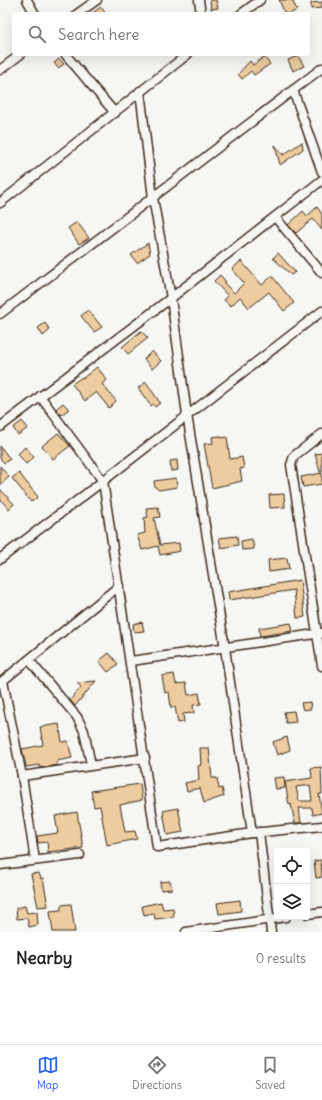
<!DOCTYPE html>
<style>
:root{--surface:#fff;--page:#f6f6f6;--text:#222;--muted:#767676;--line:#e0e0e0;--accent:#2563eb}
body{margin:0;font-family:Delius,sans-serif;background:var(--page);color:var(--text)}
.controls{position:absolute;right:12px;bottom:12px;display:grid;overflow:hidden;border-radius:4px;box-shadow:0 4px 16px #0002}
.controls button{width:36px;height:36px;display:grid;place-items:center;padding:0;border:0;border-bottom:1px solid var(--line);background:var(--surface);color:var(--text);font:20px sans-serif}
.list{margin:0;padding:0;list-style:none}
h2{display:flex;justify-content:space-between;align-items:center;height:52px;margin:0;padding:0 16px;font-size:17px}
h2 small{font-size:13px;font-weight:400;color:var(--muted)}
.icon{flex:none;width:22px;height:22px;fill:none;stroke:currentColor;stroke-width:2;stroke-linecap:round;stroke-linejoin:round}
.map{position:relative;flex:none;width:322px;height:932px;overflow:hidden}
.search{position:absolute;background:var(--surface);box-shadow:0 4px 16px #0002;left:12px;right:12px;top:12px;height:44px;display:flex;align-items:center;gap:10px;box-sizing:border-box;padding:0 14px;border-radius:4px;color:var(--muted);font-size:15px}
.sheet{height:112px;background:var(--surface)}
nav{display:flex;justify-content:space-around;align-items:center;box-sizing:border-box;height:56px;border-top:1px solid var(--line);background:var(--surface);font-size:11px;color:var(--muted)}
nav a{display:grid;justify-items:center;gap:2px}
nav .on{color:var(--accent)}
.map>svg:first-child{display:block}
</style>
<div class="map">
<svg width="322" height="932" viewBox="0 0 322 932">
<rect width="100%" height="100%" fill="#f6f6f2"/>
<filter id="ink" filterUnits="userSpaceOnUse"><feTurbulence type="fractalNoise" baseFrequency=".025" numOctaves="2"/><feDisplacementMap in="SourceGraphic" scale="8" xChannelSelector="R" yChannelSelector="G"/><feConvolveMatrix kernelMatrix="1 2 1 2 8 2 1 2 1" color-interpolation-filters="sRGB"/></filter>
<g filter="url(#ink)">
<!-- building -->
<g fill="#edcc9f" stroke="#3b2a1e" fill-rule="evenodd">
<polygon points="210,0 216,0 218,8 211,9"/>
<polygon points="279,0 292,0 297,10 289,14 285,14"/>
<polygon points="322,2 322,8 311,9 311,3"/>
<polygon points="101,7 106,14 91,14"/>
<polygon points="298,56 304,66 293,71 288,60"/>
<polygon points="264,57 270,64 254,75 251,71 242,79 238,74 250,61 253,65"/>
<polygon points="59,59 64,64 58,68 54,63"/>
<polygon points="302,142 303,149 280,165 275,145 283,155"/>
<polygon points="317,207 322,214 322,230 313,219 296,233 288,225 303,211 307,216"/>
<polygon points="77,222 89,238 79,244 68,228"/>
<polygon points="148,243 150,254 137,263 131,255"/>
<polygon points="278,253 295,272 291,275 273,258"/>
<polygon points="241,261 262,285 272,276 294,303 284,311 269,292 249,308 240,297 231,306 224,300 228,296 214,281 220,275 226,282 224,283 234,293 244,283 232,269"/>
<polygon points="88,310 102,327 94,332 81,316"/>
<polygon points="45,323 50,330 43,336 38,328"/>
<polygon points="141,331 148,338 128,354 122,347"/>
<polygon points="152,351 161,361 152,369 144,359"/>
<polygon points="97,367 107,380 102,384 116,401 109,408 96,392 85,401 72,384 82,377 83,378"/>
<polygon points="146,382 160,403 155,407 153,404 151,406 138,388"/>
<polygon points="63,403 69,409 61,415 56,409"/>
<polygon points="22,421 28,428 18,435 13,428"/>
<polygon points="58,433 70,446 53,459 42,446"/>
<polygon points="220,436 221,438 227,437 230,459 242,457 244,468 240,469 242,481 212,488 204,444 213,443 212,437"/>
<polygon points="0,446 10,459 4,463 0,458"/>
<polygon points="25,447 34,457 26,464 18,454"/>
<polygon points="322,453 322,472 320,472 315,454"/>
<polygon points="177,460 178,470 171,471 170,461"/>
<polygon points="0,466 9,477 0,485"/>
<polygon points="19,473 38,497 31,502 12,478"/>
<polygon points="322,473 322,484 303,487 301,477"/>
<polygon points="176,478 177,487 159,490 155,487 154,481"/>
<polygon points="0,489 14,504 9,509 0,499"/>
<polygon points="284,494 285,507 270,508 269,495"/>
<polygon points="158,507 160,517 154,518 160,545 179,543 180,551 160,555 158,546 142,550 137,535 145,533 144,518 148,517 146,508"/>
<polygon points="237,536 238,545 221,548 219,538"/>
<polygon points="252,539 254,549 242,550 241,541"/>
<polygon points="287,558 289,569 269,572 268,560"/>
<polygon points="300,580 305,617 297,618 294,590 229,600 228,592"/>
<polygon points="142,622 144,631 134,632 133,624"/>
<polygon points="291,623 293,631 260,636 259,628"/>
<polygon points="109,653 118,664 108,672 99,661"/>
<polygon points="174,674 176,684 186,683 188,695 199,693 201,704 193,705 194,713 183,714 184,722 178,723 175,707 171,708 169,692 165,693 162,676"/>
<polygon points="96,681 75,706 70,700 81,687 77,683"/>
<polygon points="310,702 311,709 303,710 301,703"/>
<polygon points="294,711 296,722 286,723 284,712"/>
<polygon points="59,724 62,742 68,741 72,758 57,761 57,765 40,768 40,765 26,767 22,749 43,745 40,727"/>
<polygon points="287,737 290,750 277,755 273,742"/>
<polygon points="200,748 209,748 212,778 217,778 219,789 222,788 224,796 204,803 200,788 187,791 185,783 199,780 198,766 201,765"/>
<path d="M 321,767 L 322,794 L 319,794 L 322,813 L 313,815 L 312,808 L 299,808 L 301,823 L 295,823 L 291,804 L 289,805 L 285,782 L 312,778 L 311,768 ZM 310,785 L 312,801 L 299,801 L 296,787 Z"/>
<polygon points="284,777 285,788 276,789 274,778"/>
<polygon points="140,784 142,800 120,805 125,832 135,831 137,839 107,845 100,806 94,807 91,791"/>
<polygon points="178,808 183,832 167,835 163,811"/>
<polygon points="77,812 83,848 48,852 47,842 38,843 37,836 58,833 55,816"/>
<polygon points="321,860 322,877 316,878 314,861"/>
<polygon points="39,873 41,879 43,878 48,906 38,907 31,874"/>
<polygon points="170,881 172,889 161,890 160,882"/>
<polygon points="240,900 241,911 219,914 217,903"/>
<polygon points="161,902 163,909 173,908 174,917 155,919 154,913 144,915 142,906"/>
<polygon points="71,904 75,932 53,932 50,911 61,910 61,905"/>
<polygon points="25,906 27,913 37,912 38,925 29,927 27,918 17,919 16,908"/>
</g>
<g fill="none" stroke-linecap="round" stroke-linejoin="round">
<!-- street casing -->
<g stroke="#3b2a1e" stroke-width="11">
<g id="street">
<polyline points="27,0 35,14"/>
<polyline points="199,0 201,14"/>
<polyline points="77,14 97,0"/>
<polyline points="241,14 260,0"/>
<polyline points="65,54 115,113"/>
<polyline points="0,70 21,54"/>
<polyline points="293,90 322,172"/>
<polyline points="140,91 153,198 171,298 187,415 225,648 252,833"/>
<polyline points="0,203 188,54"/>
<polyline points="275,217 322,273"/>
<polyline points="0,314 322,68"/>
<polyline points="40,396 103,481 157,847 252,833 322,826"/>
<polyline points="0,427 171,298 322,180"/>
<polyline points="322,434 294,456 291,465 322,666"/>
<polyline points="0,559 103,481 322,311"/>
<polyline points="29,660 77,717 84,731 91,765"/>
<polyline points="131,661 322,633"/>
<polyline points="3,681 22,776 35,860"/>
<polyline points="0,683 119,586"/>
<polyline points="22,776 145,758"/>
<polyline points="259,832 271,932"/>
<polyline points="0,865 80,855"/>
<polyline points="307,914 322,912"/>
<polyline points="186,932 286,917"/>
</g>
</g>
<!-- street -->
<use href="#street" stroke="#f6f6f2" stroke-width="8"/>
</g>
</g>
</svg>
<div class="controls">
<button><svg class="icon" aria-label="locate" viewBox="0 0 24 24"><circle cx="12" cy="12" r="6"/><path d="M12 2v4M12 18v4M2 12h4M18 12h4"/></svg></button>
<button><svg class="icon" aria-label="layers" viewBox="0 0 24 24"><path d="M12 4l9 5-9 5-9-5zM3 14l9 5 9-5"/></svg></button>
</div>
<div class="search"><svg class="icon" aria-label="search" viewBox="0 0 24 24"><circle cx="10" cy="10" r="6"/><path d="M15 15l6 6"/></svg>Search here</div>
</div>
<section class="sheet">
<h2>Nearby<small>0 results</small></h2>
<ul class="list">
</ul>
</section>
<nav>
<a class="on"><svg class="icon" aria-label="map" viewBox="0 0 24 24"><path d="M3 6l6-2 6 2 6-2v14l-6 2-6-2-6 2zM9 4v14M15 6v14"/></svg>Map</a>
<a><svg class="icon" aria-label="directions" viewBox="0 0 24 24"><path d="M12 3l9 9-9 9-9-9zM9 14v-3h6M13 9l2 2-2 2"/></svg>Directions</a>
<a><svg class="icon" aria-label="saved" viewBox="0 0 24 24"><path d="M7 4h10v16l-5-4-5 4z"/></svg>Saved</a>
</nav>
